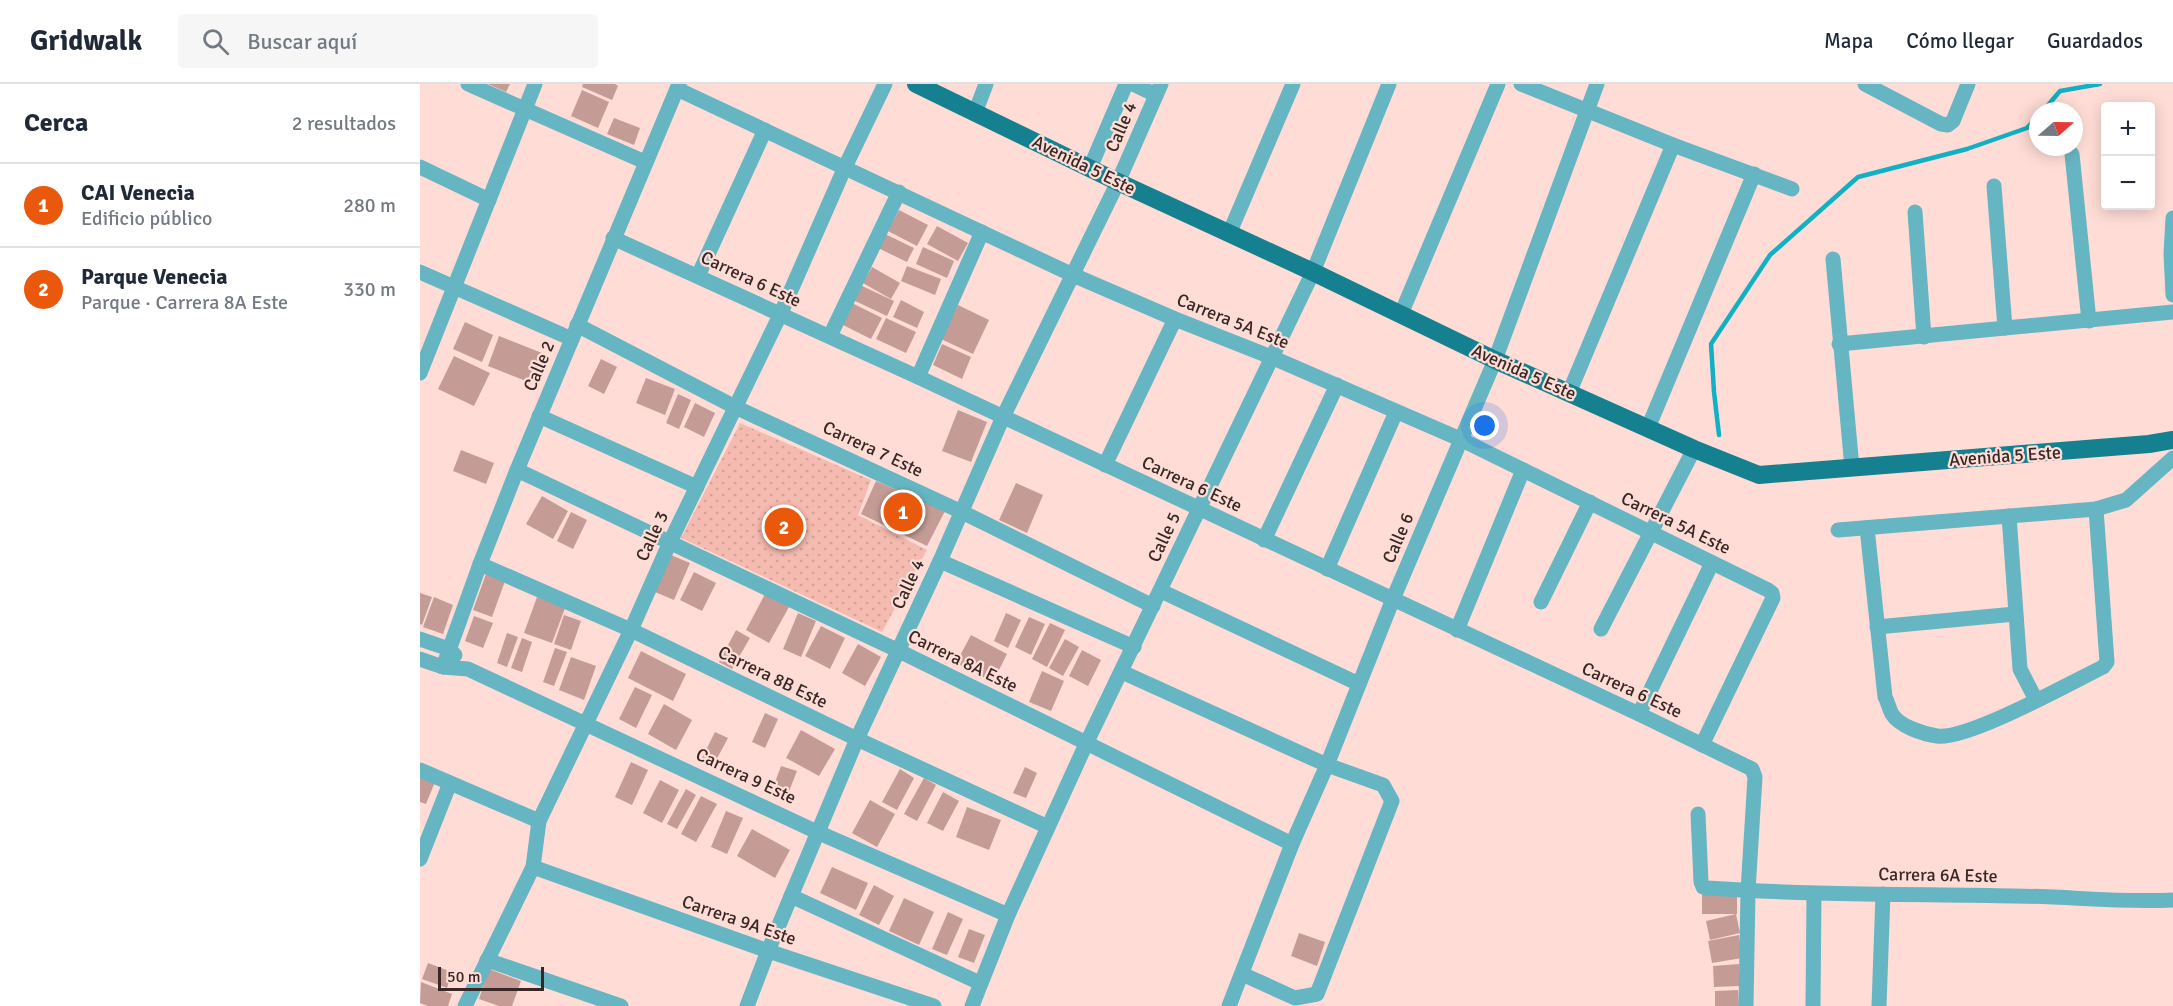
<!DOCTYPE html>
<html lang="es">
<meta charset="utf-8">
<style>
:root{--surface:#fff;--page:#f6f6f7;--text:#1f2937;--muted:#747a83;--line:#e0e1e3;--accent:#ea580c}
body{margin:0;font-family:Signika,sans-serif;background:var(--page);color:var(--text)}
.controls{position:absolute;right:18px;top:18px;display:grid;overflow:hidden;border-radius:6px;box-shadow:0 3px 15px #0003}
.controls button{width:54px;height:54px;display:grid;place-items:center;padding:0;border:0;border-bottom:2px solid var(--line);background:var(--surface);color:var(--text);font:30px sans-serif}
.compass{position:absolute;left:1609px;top:18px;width:54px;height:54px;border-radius:50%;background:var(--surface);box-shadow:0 3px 15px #0003;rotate:70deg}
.scale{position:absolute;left:18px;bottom:15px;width:106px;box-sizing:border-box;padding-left:6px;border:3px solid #372825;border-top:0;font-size:16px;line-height:21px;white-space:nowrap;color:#372825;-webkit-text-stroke:4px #ffddd6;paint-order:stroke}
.you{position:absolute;left:1065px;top:342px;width:21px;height:21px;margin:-15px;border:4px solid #fff;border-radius:50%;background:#1a73e8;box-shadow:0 0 0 9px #1a73e833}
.badge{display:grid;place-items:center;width:39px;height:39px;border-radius:50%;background:var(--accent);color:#fff;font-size:20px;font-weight:700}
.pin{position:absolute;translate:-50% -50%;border:3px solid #fff;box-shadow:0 2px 6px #0006}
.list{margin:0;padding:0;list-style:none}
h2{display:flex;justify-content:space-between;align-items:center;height:78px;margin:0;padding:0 24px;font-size:26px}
h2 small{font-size:20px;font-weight:400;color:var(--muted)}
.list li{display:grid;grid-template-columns:39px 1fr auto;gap:18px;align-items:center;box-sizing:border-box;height:84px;padding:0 24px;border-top:2px solid var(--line)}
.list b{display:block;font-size:22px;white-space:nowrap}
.list p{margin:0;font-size:20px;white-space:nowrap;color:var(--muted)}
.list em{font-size:20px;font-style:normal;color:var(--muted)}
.icon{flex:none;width:33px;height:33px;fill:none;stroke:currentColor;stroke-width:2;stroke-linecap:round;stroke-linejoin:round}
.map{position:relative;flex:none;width:1753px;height:922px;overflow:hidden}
header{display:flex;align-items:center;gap:36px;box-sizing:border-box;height:84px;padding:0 30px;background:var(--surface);border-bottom:2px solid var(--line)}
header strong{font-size:28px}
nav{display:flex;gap:33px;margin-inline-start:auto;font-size:21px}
.search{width:420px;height:54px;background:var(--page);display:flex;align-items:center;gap:15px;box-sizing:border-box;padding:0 21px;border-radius:6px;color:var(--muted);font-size:22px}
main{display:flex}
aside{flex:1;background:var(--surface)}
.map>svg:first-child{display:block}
</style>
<header>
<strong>Gridwalk</strong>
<div class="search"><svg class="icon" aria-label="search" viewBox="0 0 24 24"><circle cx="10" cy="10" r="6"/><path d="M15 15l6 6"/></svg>Buscar aquí</div>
<nav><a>Mapa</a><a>Cómo llegar</a><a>Guardados</a></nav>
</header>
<main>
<aside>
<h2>Cerca<small>2 resultados</small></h2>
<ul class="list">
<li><span class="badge">1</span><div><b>CAI Venecia</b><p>Edificio público</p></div><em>280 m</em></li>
<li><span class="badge">2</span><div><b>Parque Venecia</b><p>Parque · Carrera 8A Este</p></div><em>330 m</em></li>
</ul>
</aside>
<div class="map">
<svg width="1753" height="922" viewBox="0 0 1753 922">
<defs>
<pattern id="grass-dots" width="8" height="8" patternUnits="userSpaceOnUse" patternTransform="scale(1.5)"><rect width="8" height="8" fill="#f6bbb0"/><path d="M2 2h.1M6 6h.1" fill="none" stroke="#d4a197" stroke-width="1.8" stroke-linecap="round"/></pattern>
</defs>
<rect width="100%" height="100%" fill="#ffddd6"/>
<!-- grass -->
<polygon fill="url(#grass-dots)" points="320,339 451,396 438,431 507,466 462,548 261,454"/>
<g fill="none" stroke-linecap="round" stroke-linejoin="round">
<!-- stream -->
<g stroke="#11b0c5" stroke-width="4.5">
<polyline points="1623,27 1640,7 1680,0"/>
<polyline points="1299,351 1294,308 1291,260 1350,171 1438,93 1547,65 1607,44 1618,32"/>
</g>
</g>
<!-- building -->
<g fill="#c49c95">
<polygon points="68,0 90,0 86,8"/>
<polygon points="163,0 195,0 198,2 192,16 162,3"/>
<polygon points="162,6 189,18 178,44 151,32"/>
<polygon points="194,34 220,44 214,61 187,50"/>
<polygon points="479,126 508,141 497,162 468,147"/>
<polygon points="517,142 548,159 538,177 507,160"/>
<polygon points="465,150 494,164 487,178 458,164"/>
<polygon points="503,163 534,177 527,194 496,180"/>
<polygon points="487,182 521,195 515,211 481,197"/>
<polygon points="452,183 480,199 471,215 443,199"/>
<polygon points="440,201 474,217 467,232 433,216"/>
<polygon points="481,216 504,228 497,244 473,233"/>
<polygon points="430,218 462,234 451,255 419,239"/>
<polygon points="538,221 569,236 553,270 521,255"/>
<polygon points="466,234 496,248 486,269 456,255"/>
<polygon points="45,238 73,251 62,278 33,265"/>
<polygon points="79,252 122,269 111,299 68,282"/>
<polygon points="522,260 551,273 542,295 513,281"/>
<polygon points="34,272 70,289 54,322 18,305"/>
<polygon points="181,275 197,283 184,310 168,302"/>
<polygon points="226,294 255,305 245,331 216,319"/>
<polygon points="258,310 271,316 259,345 246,339"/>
<polygon points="275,319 295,329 284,353 264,343"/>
<polygon points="538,326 567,338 551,378 522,367"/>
<polygon points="41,366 74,379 66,400 33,387"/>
<polygon points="456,397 525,427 507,462 441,430"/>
<polygon points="596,399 623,411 607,449 579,436"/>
<polygon points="122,412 148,427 133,455 106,440"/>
<polygon points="151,428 167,436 153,465 137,457"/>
<polygon points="251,471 270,479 254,516 235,508"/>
<polygon points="274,488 296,499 282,527 260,516"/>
<polygon points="66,490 85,497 72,533 53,526"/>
<polygon points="0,509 12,513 2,541 0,540"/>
<polygon points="345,510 369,523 349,559 326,546"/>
<polygon points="14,513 33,521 23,550 3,543"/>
<polygon points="117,513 145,524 132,559 104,549"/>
<polygon points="378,529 396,537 381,573 363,565"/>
<polygon points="586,529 601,536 588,564 574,557"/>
<polygon points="144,531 161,537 151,566 134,560"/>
<polygon points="54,532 73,539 63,564 45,557"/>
<polygon points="609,533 625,540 611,571 595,563"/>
<polygon points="630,539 645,546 627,583 612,575"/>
<polygon points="401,542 425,554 410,585 385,572"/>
<polygon points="316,546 330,554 312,585 299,578"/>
<polygon points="87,549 98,553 87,583 77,579"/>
<polygon points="551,551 587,570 573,598 536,579"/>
<polygon points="102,554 112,558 102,588 91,584"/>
<polygon points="645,555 659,563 643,592 629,584"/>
<polygon points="438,560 461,573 445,602 422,589"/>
<polygon points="135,564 147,568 134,602 123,598"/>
<polygon points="662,566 681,576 668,602 649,592"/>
<polygon points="221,567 266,590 253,617 208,594"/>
<polygon points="151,573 176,582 164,616 139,606"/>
<polygon points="622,587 644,597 631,627 609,618"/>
<polygon points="215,603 232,611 216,644 199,635"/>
<polygon points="244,620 272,636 256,666 228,650"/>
<polygon points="345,629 358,635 345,664 332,658"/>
<polygon points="381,646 415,665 399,692 366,674"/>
<polygon points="295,648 308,654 293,682 281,676"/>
<polygon points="211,678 228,686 212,721 195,713"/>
<polygon points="361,682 377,687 366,715 351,709"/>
<polygon points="605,683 617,689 606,714 593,709"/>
<polygon points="480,685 494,694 477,726 462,718"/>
<polygon points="0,692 15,698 6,720 0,718"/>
<polygon points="504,694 516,701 497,737 484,730"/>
<polygon points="240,696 259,706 242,739 223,729"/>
<polygon points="266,705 276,711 257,745 247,740"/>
<polygon points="523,708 539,717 523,747 507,739"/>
<polygon points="281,712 297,720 276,758 261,750"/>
<polygon points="450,716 475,730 457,763 432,749"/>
<polygon points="547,723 581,736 569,766 536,753"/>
<polygon points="306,727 323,734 307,770 291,763"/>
<polygon points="332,745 370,766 355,794 317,772"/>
<polygon points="412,783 448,799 436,826 400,809"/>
<polygon points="454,801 474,812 459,841 439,831"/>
<rect x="1282" y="809" width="35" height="21"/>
<polygon points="484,814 514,828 499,861 469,847"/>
<polygon points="528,828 543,835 527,871 512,865"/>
<polygon points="1316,830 1320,849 1290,856 1286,837"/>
<polygon points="549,845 565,851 554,879 538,873"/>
<polygon points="879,849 905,858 897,882 871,872"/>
<polygon points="1319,851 1322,874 1292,879 1288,857"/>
<polygon points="8,879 32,888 27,904 2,895"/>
<polygon points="1319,880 1320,902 1294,903 1293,882"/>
<polygon points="69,885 101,897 92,922 79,922 59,915"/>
<polygon points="1,898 32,910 28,922 8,922 0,919"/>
<polygon points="1318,906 1319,922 1295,922 1295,907"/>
</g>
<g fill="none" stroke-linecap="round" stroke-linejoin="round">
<!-- minor -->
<g stroke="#66b5c2" stroke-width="15">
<polyline points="48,0 225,78"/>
<polyline points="713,0 736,11"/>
<polyline points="1101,0 1253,61 1372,105"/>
<polyline points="1445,0 1521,40 1528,41 1533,37 1548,0"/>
<polyline points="257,5 653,191 755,235 851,273 1040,355 1348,506 1352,509 1353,514 1282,661"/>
<polyline points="555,29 566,0"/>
<polyline points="1652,70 1669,237"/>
<polyline points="0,83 69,116"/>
<polyline points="670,84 706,0"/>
<polyline points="1574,102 1585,244"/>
<polyline points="1495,128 1504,253"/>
<polyline points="1753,134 1751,170 1753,211"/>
<polyline points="809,150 873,0"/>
<polyline points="193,154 498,293 1219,630 1332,685 1335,693 1328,807 1326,922"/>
<polyline points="1413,175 1432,384"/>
<polyline points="0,188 152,255"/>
<polyline points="278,192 345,46"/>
<polyline points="981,230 1078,0"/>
<polyline points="157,241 315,323 542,428 733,522"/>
<polyline points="410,252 479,108"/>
<polyline points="1419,260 1753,228"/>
<polyline points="0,289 115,0"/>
<polyline points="498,293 562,148"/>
<polyline points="1149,309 1253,61"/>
<polyline points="119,332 277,403"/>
<polyline points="1228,344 1334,90"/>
<polyline points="685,381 755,235"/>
<polyline points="97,386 479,567 872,760"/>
<polyline points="1589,432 1600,585 1616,616"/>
<path d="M 1447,444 L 1465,613 C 1468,618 1469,625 1472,630 C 1479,642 1503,650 1517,652 C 1548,656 1650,599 1683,583 L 1687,578 L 1676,425"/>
<polyline points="1418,446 1676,425 1706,416 1753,374"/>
<polyline points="844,456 917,301"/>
<polyline points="520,477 714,563"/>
<polyline points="60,480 211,546 437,655 628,743"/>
<polyline points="907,485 976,328"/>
<polyline points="741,507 939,600"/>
<polyline points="1121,518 1170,418"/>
<polyline points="1457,543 1595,530"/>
<polyline points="1181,545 1274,365"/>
<polyline points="1037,546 1103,386"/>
<polyline points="0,555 29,565 35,571"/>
<polyline points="0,575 23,583 48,585 397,748 588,831"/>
<polyline points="23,583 60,480 97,386 259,0"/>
<polyline points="702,588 907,681 963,701 972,717 897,910 875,914 822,890"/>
<polyline points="1219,630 1292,479"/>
<polyline points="0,686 119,737"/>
<path d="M 1278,730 L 1281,798 L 1283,803 L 1287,804 C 1389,811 1491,810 1593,812 C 1646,812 1700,819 1753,816"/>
<polyline points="0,775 30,699"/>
<polyline points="113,783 348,867 514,922"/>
<polyline points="371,812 560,899"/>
<polyline points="67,876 201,922"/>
<polyline points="45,922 113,783 119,737 211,546 250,458 361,229 425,83 465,0"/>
<polyline points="327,922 348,867 437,655 520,477 583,333 698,98 741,0"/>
<polyline points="552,922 588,831 666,660 893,188 969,0"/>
<polyline points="809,922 872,760 907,681 973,515 1075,276 1177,0"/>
<polyline points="1393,922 1394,810"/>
<polyline points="1459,922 1463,810"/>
</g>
<!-- major -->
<polyline stroke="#15808f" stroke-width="18" points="496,0 698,98 893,188 1075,276 1274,365 1339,391 1729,360 1753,356"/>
</g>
<g text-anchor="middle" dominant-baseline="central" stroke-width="4.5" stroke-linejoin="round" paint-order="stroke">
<!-- street labels -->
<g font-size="18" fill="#372825" stroke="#ffddd6">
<text transform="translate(701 43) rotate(-67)">Calle 4</text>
<text transform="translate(664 81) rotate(26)">Avenida 5 Este</text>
<text transform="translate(331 195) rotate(25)">Carrera 6 Este</text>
<text transform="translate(813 237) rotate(22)">Carrera 5A Este</text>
<text transform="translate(119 282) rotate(-67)">Calle 2</text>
<text transform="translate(1104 288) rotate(24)">Avenida 5 Este</text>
<text transform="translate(453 365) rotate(25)">Carrera 7 Este</text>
<text transform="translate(1585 372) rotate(-4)">Avenida 5 Este</text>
<text transform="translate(772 400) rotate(25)">Carrera 6 Este</text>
<text transform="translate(1256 439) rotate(26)">Carrera 5A Este</text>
<text transform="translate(232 452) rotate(-65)">Calle 3</text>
<text transform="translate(744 453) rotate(-65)">Calle 5</text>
<text transform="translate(978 454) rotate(-67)">Calle 6</text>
<text transform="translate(488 500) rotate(-65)">Calle 4</text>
<text transform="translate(543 577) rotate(26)">Carrera 8A Este</text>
<text transform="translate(353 593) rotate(26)">Carrera 8B Este</text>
<text transform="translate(1212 606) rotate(25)">Carrera 6 Este</text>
<text transform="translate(326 692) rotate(25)">Carrera 9 Este</text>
<text transform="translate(1518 791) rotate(1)">Carrera 6A Este</text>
<text transform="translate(319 836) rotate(19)">Carrera 9A Este</text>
</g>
</g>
</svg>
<div class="controls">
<button>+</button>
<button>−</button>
</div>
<svg class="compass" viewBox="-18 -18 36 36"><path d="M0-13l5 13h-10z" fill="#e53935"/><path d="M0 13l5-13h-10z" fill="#747a83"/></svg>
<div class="scale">50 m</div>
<div class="you"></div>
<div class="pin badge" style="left:483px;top:428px">1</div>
<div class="pin badge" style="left:364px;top:443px">2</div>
</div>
</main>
